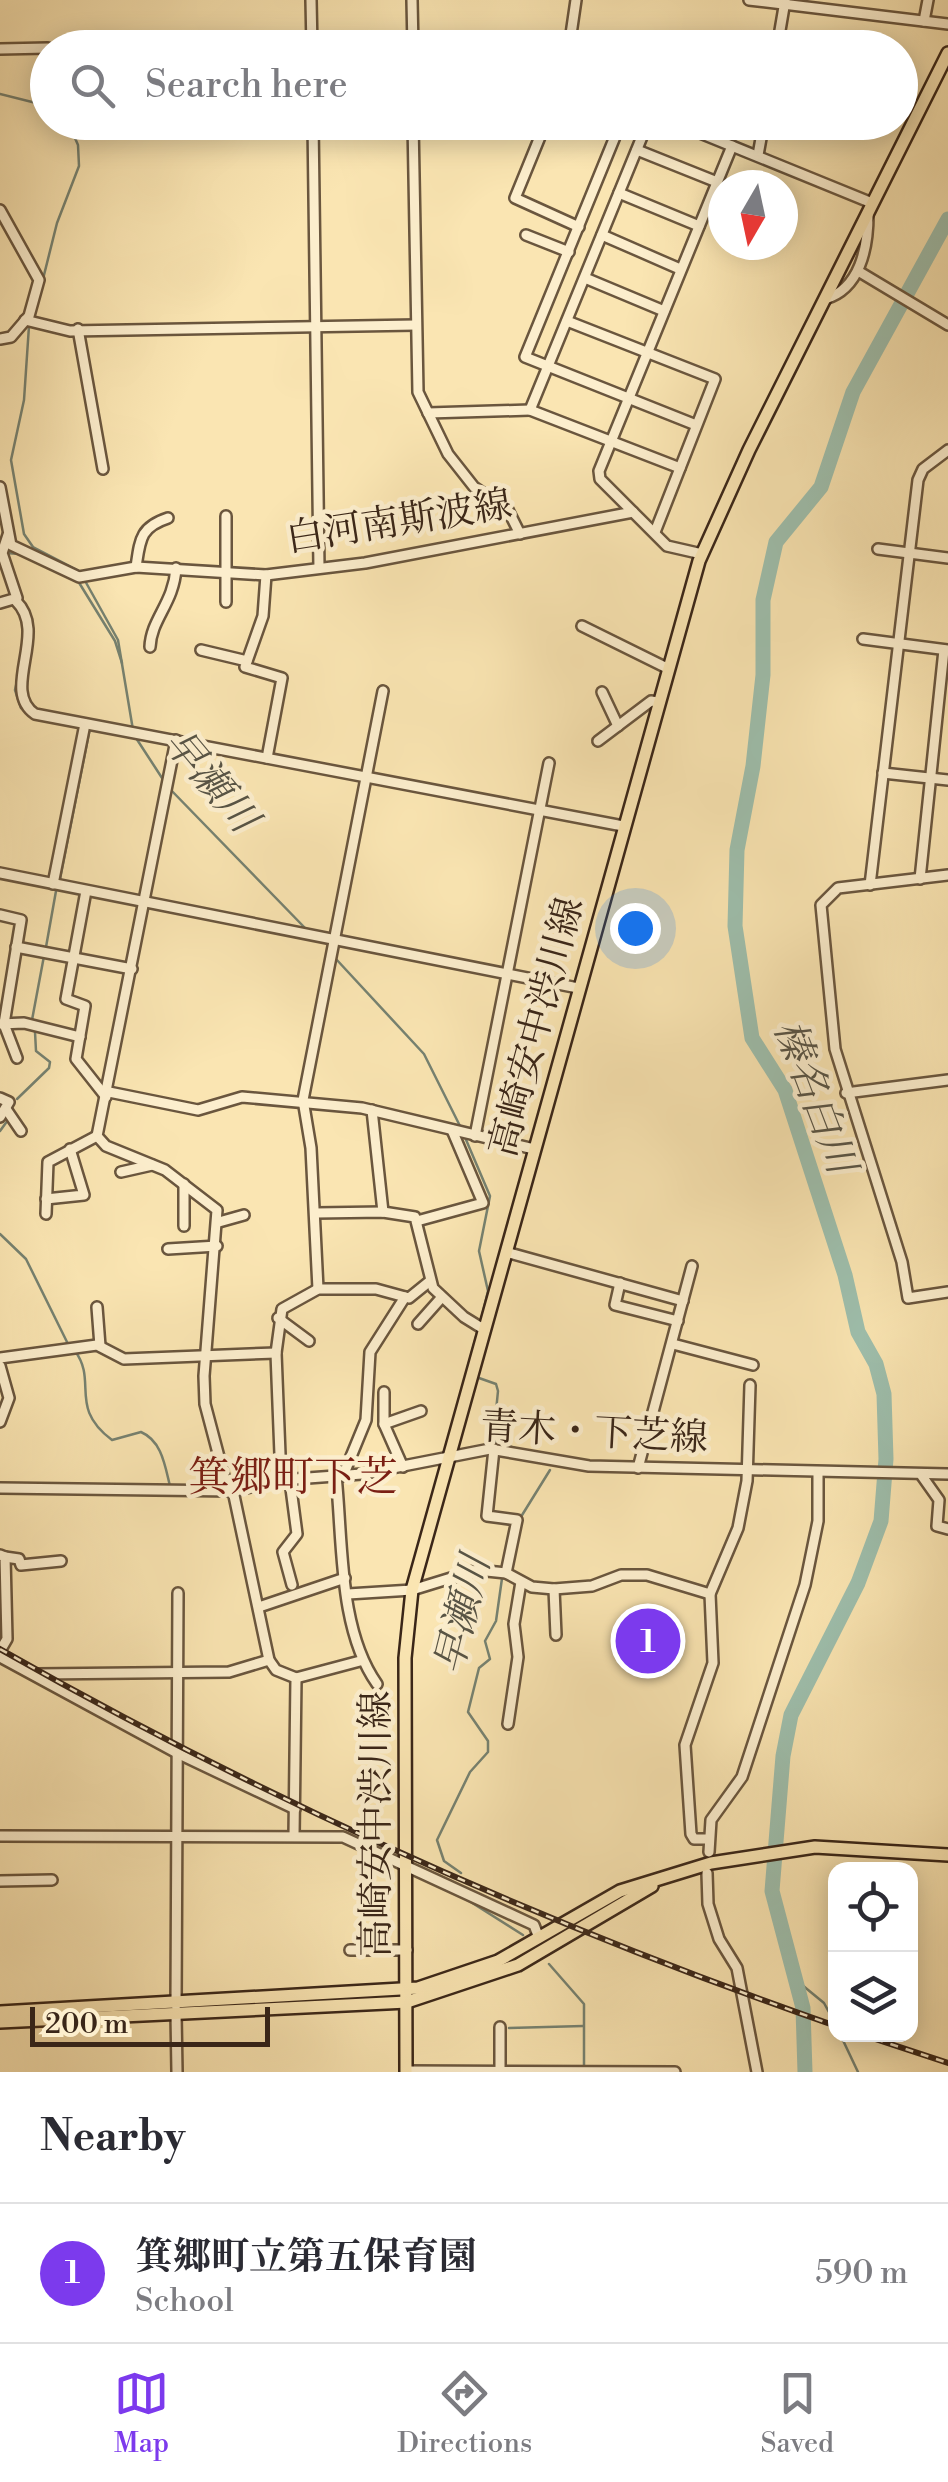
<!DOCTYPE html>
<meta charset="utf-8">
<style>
:root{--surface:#fff;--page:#f7f7f7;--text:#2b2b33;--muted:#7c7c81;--line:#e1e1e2;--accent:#7c3aed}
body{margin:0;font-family:"Libre Bodoni","Noto Serif JP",serif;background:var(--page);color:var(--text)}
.controls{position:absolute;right:30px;bottom:30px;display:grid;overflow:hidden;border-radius:20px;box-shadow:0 5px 25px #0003}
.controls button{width:90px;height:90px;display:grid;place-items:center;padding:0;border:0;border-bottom:2px solid var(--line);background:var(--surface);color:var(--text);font:50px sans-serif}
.compass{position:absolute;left:708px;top:170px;width:90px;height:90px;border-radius:50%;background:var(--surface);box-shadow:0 5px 25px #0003;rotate:189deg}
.scale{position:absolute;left:30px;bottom:25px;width:240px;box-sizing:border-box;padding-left:10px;border:5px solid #3a2618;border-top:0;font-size:28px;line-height:35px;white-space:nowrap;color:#3a2618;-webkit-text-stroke:8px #fceecd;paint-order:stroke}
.you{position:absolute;left:635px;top:928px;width:35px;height:35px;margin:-25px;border:8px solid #fff;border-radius:50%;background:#1a73e8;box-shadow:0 0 0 15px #1a73e833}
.badge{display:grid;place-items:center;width:65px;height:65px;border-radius:50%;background:var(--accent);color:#fff;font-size:32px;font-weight:700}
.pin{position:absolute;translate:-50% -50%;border:5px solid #fff;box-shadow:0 2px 10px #0006}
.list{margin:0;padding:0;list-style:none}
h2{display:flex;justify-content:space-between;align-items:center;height:130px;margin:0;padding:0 40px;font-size:42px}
h2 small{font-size:32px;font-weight:400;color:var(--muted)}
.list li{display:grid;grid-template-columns:65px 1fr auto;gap:30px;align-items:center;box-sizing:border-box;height:140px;padding:0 40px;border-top:2px solid var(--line)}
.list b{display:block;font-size:38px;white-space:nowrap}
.list p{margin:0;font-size:32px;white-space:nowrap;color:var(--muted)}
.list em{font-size:32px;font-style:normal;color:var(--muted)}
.icon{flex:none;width:55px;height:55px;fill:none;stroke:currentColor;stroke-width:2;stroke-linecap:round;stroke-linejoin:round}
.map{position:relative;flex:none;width:948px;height:2072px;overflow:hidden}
.search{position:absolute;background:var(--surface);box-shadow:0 5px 25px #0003;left:30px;right:30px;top:30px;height:110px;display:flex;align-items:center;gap:25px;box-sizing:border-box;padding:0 35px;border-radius:55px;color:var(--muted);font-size:38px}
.sheet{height:270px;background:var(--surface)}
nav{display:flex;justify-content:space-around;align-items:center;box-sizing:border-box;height:140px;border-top:2px solid var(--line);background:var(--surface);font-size:28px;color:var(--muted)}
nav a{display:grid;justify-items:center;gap:5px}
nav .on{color:var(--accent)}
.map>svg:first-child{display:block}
</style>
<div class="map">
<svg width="948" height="2072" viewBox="0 0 948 2072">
<rect width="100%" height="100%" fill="#fae5b2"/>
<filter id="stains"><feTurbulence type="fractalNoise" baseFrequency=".002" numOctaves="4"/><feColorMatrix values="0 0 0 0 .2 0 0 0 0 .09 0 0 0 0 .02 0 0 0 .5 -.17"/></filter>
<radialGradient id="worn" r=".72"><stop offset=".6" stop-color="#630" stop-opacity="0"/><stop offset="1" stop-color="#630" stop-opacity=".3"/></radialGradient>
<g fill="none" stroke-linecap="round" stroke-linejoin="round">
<!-- stream -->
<g stroke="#768271" stroke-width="2.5">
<polyline points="0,94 48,106"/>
<polyline points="33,319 57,223 79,166 78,145 68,122"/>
<polyline points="29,326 24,400 11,460 24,534 33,547 81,572"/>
<polyline points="6,553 20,554"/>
<polyline points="84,579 118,640 133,730"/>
<polyline points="78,581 115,641 122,663"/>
<polyline points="20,667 15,690 21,708"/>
<polyline points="136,738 164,781"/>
<polyline points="169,788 306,929"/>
<polyline points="60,879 90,728"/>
<polyline points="46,947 56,891"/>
<polyline points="336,959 424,1054 461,1128"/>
<polyline points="32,1020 44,956"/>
<polyline points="17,1099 49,1068 50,1062 36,1051 35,1032"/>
<polyline points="0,1131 8,1120"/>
<polyline points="464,1135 490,1196 479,1251 488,1291 481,1320"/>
<polyline points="0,1234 26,1259 69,1346"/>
<path d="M 75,1351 C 98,1382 68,1407 112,1440 L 141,1432 C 162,1441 165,1466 170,1486"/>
<polyline points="466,1374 477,1333"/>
<polyline points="479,1378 496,1384 498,1391 493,1441 518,1449"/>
<polyline points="519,1520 550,1470"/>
<polyline points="461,1873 444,1861 437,1840 470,1772 488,1752 488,1741 468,1712 479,1668 490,1659 485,1641 496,1621 506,1550"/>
<polyline points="466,1899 523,1935"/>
<polyline points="549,1964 584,2004 584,2071"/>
<polyline points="796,1980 824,2003 836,2025"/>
<polyline points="509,2028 583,2026"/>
<polyline points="840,2034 858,2072"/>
</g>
<!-- river -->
<polyline stroke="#9ebfad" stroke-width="15" points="805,2072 803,2008 772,1891 783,1756 791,1715 858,1583 881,1521 886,1459 884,1394 876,1364 858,1332 845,1275 785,1090 752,1038 735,926 737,850 753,766 763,675 763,600 776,542 821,487 853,392 948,219"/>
<!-- minor casing -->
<g stroke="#6a563e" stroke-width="14">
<g id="minor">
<polyline points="311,0 312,48"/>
<polyline points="412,0 413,48"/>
<polyline points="749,0 948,24"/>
<polyline points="924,21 928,0"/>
<polyline points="119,48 486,43 497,48"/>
<polyline points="569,48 576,0"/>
<polyline points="777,48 785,1"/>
<polyline points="0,49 48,48"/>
<polyline points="313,122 319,568"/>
<polyline points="413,122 418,392 448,454 474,487 508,510 520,534"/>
<polyline points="546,122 515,198 579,227"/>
<polyline points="621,122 525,357 696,425"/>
<polyline points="648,122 530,410 680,468"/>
<polyline points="673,122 872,203"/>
<polyline points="637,150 717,182"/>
<polyline points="758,155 764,122"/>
<polyline points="619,193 699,226"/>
<polyline points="0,210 39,280 29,316 11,337 0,339"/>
<polyline points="526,235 569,252"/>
<polyline points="602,235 680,269"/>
<polyline points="858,271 948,325"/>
<polyline points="585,278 664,311"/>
<path d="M 825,299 C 860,289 868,248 868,215"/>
<polyline points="25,320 70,331 416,325"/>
<polyline points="567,321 715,379 655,532"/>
<polyline points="78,329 103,469"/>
<polyline points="428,413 530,410"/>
<polyline points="0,487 11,545 79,577 136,567 266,575 365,563 633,512"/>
<polyline points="226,516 226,602"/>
<polyline points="878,549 948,558"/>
<polyline points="702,554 667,546 600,479 599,471 732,146"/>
<path d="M 136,567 C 140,540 140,527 168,518"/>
<polyline points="266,575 263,616 245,667 282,678 267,758"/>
<path d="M 16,601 C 49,633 0,690 35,714 L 623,826"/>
<polyline points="0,603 17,598 2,553 8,535"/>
<polyline points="582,626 667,668"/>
<polyline points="863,639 948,650"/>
<path d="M 150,647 C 151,619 174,603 176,568"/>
<polyline points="201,650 247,661"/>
<polyline points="602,692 618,726"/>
<polyline points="176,740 97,1136 106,1146 165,1170 217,1210 204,1376 205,1404 228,1491"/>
<polyline points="598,741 651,701 658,702"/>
<polyline points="883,773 948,780"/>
<polyline points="0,873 578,988"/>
<polyline points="948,875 838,888 821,905 835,1049 902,1262 908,1298 948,1292"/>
<polyline points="920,879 944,650"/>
<polyline points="53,884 85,724"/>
<polyline points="870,885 918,480 923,469 948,450"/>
<polyline points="86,891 66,999 85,1006 76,1059 106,1097"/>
<polyline points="0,915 21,920 4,1024 17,1058"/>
<polyline points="16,947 132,969"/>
<polyline points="0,1024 24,1023 80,1037"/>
<polyline points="109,1092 198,1110 242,1097 362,1108 534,1149"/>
<polyline points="846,1093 948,1080"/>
<polyline points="0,1098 9,1102 0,1117"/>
<polyline points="6,1109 21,1131"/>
<polyline points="372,1110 383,1212"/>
<polyline points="475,1136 549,763"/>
<polyline points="121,1172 152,1165"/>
<polyline points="184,1184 184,1226"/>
<polyline points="46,1199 84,1195 70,1149"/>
<polyline points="316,1213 383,1212 415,1217 433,1288 464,1317 485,1330"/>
<polyline points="46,1214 48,1162 97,1136"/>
<polyline points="417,1221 483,1203 452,1130"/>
<polyline points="219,1222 244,1215"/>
<polyline points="168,1249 217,1246"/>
<polyline points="506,1252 683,1301"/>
<polyline points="620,1283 615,1305 678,1321"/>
<polyline points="318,1289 311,1148 303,1100 383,691"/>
<polyline points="97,1307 100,1346"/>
<polyline points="278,1318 309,1341"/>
<polyline points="418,1324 442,1297"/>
<polyline points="673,1344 753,1365"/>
<polyline points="0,1358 97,1345 124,1359 276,1353"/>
<polyline points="0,1366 9,1398 0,1422"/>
<polyline points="384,1392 384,1424"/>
<polyline points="494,1449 487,1516 517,1520 506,1573"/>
<polyline points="403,1467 384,1424 421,1411"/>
<polyline points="638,1468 692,1266"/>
<path d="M 336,1476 C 343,1541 338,1629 377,1684"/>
<polyline points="343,1476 366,1420 370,1352 405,1297"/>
<polyline points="922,1476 939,1500 937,1526 948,1529"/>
<polyline points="281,1480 276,1353 282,1309 318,1289 376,1289 409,1298 430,1281"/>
<polyline points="290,1481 297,1534 283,1552 292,1585"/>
<polyline points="0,1488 233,1491 281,1480 362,1474 490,1449 589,1466 948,1474"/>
<polyline points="233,1491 269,1660 276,1670 296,1678 294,1836"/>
<polyline points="0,1555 5,1557 7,1639 0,1651"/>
<polyline points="5,1557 19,1559 21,1565 61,1561"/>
<polyline points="554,1589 556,1635"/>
<polyline points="348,1594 412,1590 477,1570 506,1573 532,1587 554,1589 592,1586 621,1575 647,1575 710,1594"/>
<polyline points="259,1607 345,1578"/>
<polyline points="0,1657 179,1754 295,1809"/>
<polyline points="37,1674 229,1672 269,1660"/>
<polyline points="296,1678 360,1661"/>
<polyline points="508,1724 518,1657 514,1624 521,1582"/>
<polyline points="0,1836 343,1837 534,1925 539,1938"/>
<polyline points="709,1839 694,1839 691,1834 685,1745 713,1663 710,1594 738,1528 747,1481 750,1385"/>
<polyline points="709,1852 711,1820 742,1777 805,1585 818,1521 818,1474"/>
<polyline points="707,1873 708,1904 719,1939 737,1968 757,2072"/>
<polyline points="0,1881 52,1880"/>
<polyline points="350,1950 407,1950"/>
<polyline points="176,2005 178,1593"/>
<polyline points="176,2014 177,2072"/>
<polyline points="406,2071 675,2072"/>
<polyline points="500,2071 500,2027"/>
</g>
</g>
<!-- major casing -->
<g stroke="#3a2618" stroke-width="16">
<g id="major">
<polyline points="0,2012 418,1988 498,1961 620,1891 711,1863 815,1847 948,1855"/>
<polyline points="0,2022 407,2002 518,1965 652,1886"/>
<polyline points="406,2072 405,1658 412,1590 699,561 749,450 948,53"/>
</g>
</g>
<!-- minor -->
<use href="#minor" stroke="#fceecd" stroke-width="9"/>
<!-- major -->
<use href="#major" stroke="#fae5b2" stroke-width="11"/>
<!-- rail casing -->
<g stroke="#3a2618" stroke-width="6">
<g id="rail">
<path d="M 0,1649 C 267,1801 546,1925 836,2026"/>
<polyline points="860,2034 948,2063"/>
</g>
</g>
<!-- rail -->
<use href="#rail" stroke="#fceecd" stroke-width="2.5" stroke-dasharray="8" stroke-linecap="butt"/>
</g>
<g text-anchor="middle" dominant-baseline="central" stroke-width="9" stroke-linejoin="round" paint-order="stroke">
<!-- street labels -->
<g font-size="38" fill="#3a2618" stroke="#fceecd">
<text transform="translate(399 522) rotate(-9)">白河南斯波線</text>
<text transform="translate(537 1027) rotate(-75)">高崎安中渋川線</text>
<text transform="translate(594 1433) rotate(3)">青木・下芝線</text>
<text transform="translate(376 1824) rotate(-90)">高崎安中渋川線</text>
</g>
<!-- water labels -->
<g font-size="40" font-style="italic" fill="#585445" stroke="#fceecd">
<text transform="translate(210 781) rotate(50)">早瀬川</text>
<text transform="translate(814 1097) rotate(69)">榛名白川</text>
<text transform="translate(463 1615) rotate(-76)">早瀬川</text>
</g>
<!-- quarter labels -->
<g font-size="42" fill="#7a1f14" stroke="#fceecd">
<text x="293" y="1478">箕郷町下芝</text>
</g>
</g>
<rect width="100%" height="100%" filter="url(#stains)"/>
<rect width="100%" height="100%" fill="url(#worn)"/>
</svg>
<div class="controls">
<button><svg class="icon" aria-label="locate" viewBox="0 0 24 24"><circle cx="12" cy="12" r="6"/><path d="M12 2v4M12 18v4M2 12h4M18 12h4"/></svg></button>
<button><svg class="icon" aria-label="layers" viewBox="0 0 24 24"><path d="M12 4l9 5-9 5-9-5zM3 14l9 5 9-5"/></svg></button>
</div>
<svg class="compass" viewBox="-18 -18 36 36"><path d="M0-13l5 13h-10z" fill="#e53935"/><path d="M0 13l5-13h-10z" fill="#7c7c81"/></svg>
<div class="scale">200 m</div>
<div class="you"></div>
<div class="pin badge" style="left:648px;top:1641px">1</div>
<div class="search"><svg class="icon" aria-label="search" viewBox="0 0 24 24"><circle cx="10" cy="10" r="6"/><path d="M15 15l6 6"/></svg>Search here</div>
</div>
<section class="sheet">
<h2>Nearby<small></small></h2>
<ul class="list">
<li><span class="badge">1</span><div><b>箕郷町立第五保育園</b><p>School</p></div><em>590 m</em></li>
</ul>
</section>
<nav>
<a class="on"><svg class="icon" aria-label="map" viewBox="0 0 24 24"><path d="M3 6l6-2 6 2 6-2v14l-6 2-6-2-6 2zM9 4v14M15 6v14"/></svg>Map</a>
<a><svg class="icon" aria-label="directions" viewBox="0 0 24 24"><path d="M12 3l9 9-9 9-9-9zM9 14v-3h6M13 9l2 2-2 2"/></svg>Directions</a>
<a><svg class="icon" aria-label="saved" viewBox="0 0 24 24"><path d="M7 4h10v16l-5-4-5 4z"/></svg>Saved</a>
</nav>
